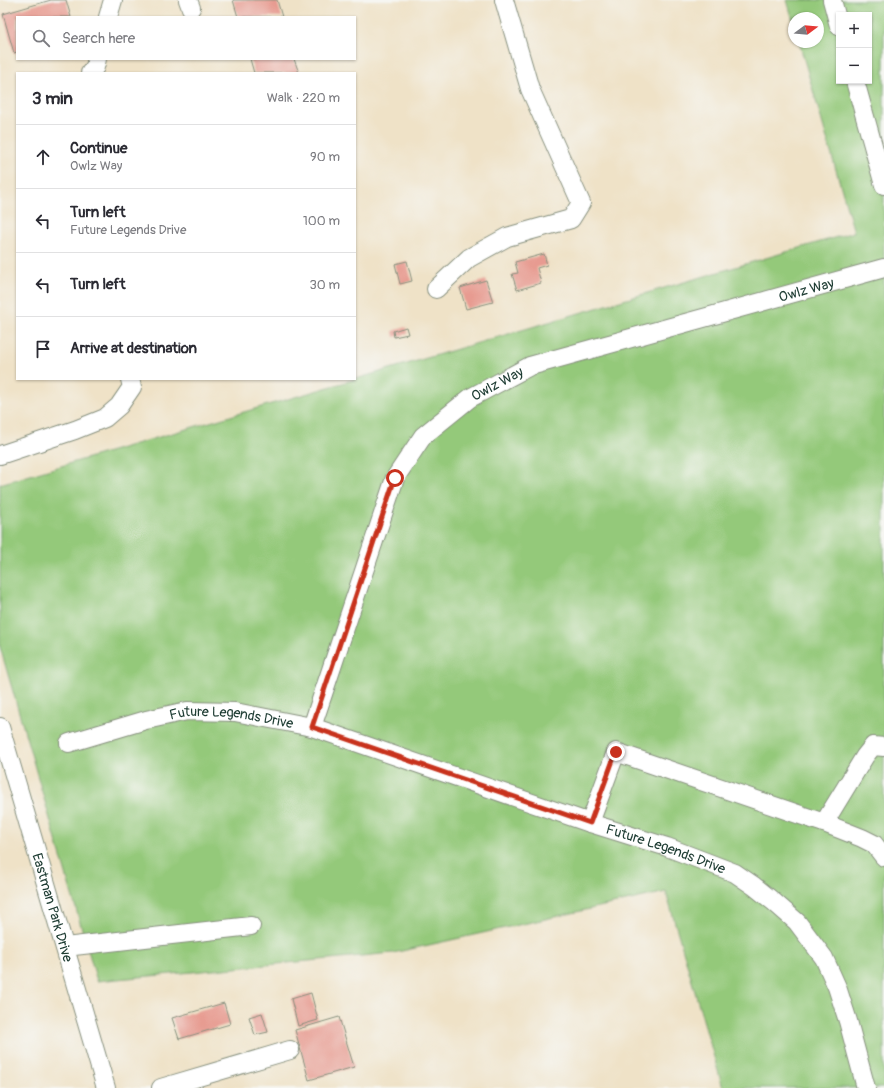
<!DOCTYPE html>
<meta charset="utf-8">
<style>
:root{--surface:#fff;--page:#f7f7f7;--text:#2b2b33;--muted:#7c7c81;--line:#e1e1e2}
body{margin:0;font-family:Pangolin,sans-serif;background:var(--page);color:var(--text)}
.controls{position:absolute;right:12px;top:12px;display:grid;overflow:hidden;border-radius:0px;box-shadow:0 1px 3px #0004}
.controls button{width:36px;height:36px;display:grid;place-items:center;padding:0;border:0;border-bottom:1px solid var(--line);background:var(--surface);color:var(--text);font:20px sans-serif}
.compass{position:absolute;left:788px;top:12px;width:36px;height:36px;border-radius:50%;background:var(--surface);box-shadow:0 1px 3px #0004;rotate:74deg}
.stop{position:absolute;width:12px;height:12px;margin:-9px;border:3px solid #c8321e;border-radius:50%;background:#fff}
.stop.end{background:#c8321e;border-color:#fff;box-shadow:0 1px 4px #0008}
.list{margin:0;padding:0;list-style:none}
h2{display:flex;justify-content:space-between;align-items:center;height:52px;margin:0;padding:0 16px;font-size:17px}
h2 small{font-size:13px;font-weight:400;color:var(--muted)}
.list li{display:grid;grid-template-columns:26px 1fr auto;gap:12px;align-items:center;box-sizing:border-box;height:64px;padding:0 16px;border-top:1px solid var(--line)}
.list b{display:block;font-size:15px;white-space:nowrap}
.list p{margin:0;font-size:13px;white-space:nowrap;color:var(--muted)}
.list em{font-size:13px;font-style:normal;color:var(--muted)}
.icon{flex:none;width:22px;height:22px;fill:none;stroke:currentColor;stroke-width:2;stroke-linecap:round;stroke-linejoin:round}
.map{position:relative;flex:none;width:884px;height:1088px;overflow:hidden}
.search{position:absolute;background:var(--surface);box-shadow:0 1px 3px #0004;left:16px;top:16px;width:340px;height:44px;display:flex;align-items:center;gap:10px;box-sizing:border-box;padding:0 14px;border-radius:0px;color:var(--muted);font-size:15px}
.panel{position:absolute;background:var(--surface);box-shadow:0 1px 3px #0004;left:16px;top:72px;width:340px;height:308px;border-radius:0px}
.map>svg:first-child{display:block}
</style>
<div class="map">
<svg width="884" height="1088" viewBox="0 0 884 1088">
<rect width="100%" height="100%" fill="#f6f6f2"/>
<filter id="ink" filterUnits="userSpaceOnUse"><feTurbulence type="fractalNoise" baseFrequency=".025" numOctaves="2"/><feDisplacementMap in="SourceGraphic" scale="8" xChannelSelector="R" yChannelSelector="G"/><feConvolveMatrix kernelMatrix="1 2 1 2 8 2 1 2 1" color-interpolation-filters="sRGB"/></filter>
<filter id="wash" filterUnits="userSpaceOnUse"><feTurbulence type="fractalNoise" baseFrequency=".012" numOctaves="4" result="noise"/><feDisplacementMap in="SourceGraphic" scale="16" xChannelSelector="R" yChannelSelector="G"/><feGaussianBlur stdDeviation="0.9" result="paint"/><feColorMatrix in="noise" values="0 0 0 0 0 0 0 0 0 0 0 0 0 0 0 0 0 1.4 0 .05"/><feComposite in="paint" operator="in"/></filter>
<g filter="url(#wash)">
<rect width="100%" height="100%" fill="#efe2c7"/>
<!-- green -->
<path fill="#94c97a" stroke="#5a8357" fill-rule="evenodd" d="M 787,0 L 884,0 L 884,1088 L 723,1088 L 666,892 L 393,953 L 97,981 L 0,647 L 0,484 L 854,232 L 799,42 L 818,42 L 818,18 L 794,18 L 794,24 ZM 839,15 L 869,15 L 869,81 L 839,81 Z"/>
<g id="blocks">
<!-- building -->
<g fill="#e79b91">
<polygon points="51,0 66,0 71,17 17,17 17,52 14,53 3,14"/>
<polygon points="233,0 277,0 282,17 238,17"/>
<polygon points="250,59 294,59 299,73 254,73"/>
<polygon points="544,254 547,265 537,268 541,283 517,290 512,274 518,273 515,262"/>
<polygon points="407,261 412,281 400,284 395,264"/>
<polygon points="486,280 493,302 466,309 460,288"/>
<polygon points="406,327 408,334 394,337 393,331"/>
<polygon points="311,993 318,1020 298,1026 291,999"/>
<polygon points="224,1003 230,1024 179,1039 172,1018"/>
<polygon points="262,1013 268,1032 255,1035 249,1017"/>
<polygon points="339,1017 354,1067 309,1080 295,1030"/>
</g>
</g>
</g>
<g filter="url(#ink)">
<use href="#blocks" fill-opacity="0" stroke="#87907e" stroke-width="1"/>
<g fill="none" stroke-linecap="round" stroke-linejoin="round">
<!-- minor casing -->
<g stroke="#87907e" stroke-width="20">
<g id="minor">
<polyline points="188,0 191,8"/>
<polyline points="832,0 839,26"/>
<polyline points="108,17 113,0"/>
<polyline points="90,73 95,67 97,59"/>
<polyline points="855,81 884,185"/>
<polyline points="436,289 469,258 507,237 571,219 581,203 530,89 504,0"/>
<polyline points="0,455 75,430 105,418 119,406 132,387 130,379"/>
<path id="s1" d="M 0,727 L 106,1088"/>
<path id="s2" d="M 312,727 L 395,478 L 423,436 L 470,398 L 530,366 L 884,268"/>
<path id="s3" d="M 69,743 L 146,720 L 187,711 L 235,712 L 312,727 L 590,823 L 667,847 L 735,873 L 754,886 L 774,902 L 797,922 L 824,958 L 837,987 L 848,1021 L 866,1088"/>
<polyline points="590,823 616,752 824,823 862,838 874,844 884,857"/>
<polyline points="824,823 865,756 873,746 884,747"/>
<polyline points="65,947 251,926"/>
<polyline points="161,1088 290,1050"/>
</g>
</g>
<!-- minor -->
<use href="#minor" stroke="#fff" stroke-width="18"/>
</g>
</g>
<g fill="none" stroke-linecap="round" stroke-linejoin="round" filter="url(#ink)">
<!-- route -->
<polyline stroke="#c8321e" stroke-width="5" points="395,478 312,727 590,823 616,752"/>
</g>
<g text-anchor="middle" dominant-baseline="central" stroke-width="4" stroke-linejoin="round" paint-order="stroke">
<!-- street labels -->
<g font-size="14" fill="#1f3d34" stroke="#f6f6f2">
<text stroke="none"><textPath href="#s2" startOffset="728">Owlz Way</textPath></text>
<text stroke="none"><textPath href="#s2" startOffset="404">Owlz Way</textPath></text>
<text stroke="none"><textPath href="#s3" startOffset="167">Future Legends Drive</textPath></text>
<text stroke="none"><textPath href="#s3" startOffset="623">Future Legends Drive</textPath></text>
<text stroke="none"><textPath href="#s1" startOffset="188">Eastman Park Drive</textPath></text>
</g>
</g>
</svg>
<div class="controls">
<button>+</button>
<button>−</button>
</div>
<svg class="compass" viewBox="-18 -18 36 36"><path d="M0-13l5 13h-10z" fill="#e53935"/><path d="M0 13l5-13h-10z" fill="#7c7c81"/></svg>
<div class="stop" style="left:395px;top:478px"></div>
<div class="stop end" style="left:616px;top:752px"></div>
<div class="search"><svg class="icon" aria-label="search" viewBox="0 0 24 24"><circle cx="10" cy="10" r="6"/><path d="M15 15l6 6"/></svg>Search here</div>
<section class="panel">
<h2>3 min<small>Walk · 220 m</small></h2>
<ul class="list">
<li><svg class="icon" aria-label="ahead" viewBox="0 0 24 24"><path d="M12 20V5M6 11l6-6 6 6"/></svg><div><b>Continue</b><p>Owlz Way</p></div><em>90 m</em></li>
<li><svg class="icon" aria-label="left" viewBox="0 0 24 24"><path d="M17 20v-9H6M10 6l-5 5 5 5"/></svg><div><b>Turn left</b><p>Future Legends Drive</p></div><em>100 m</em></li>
<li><svg class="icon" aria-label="left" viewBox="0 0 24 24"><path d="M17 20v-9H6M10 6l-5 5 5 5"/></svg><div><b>Turn left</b></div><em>30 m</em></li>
<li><svg class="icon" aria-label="arrive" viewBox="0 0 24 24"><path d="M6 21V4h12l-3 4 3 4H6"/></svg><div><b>Arrive at destination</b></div></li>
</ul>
</section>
</div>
